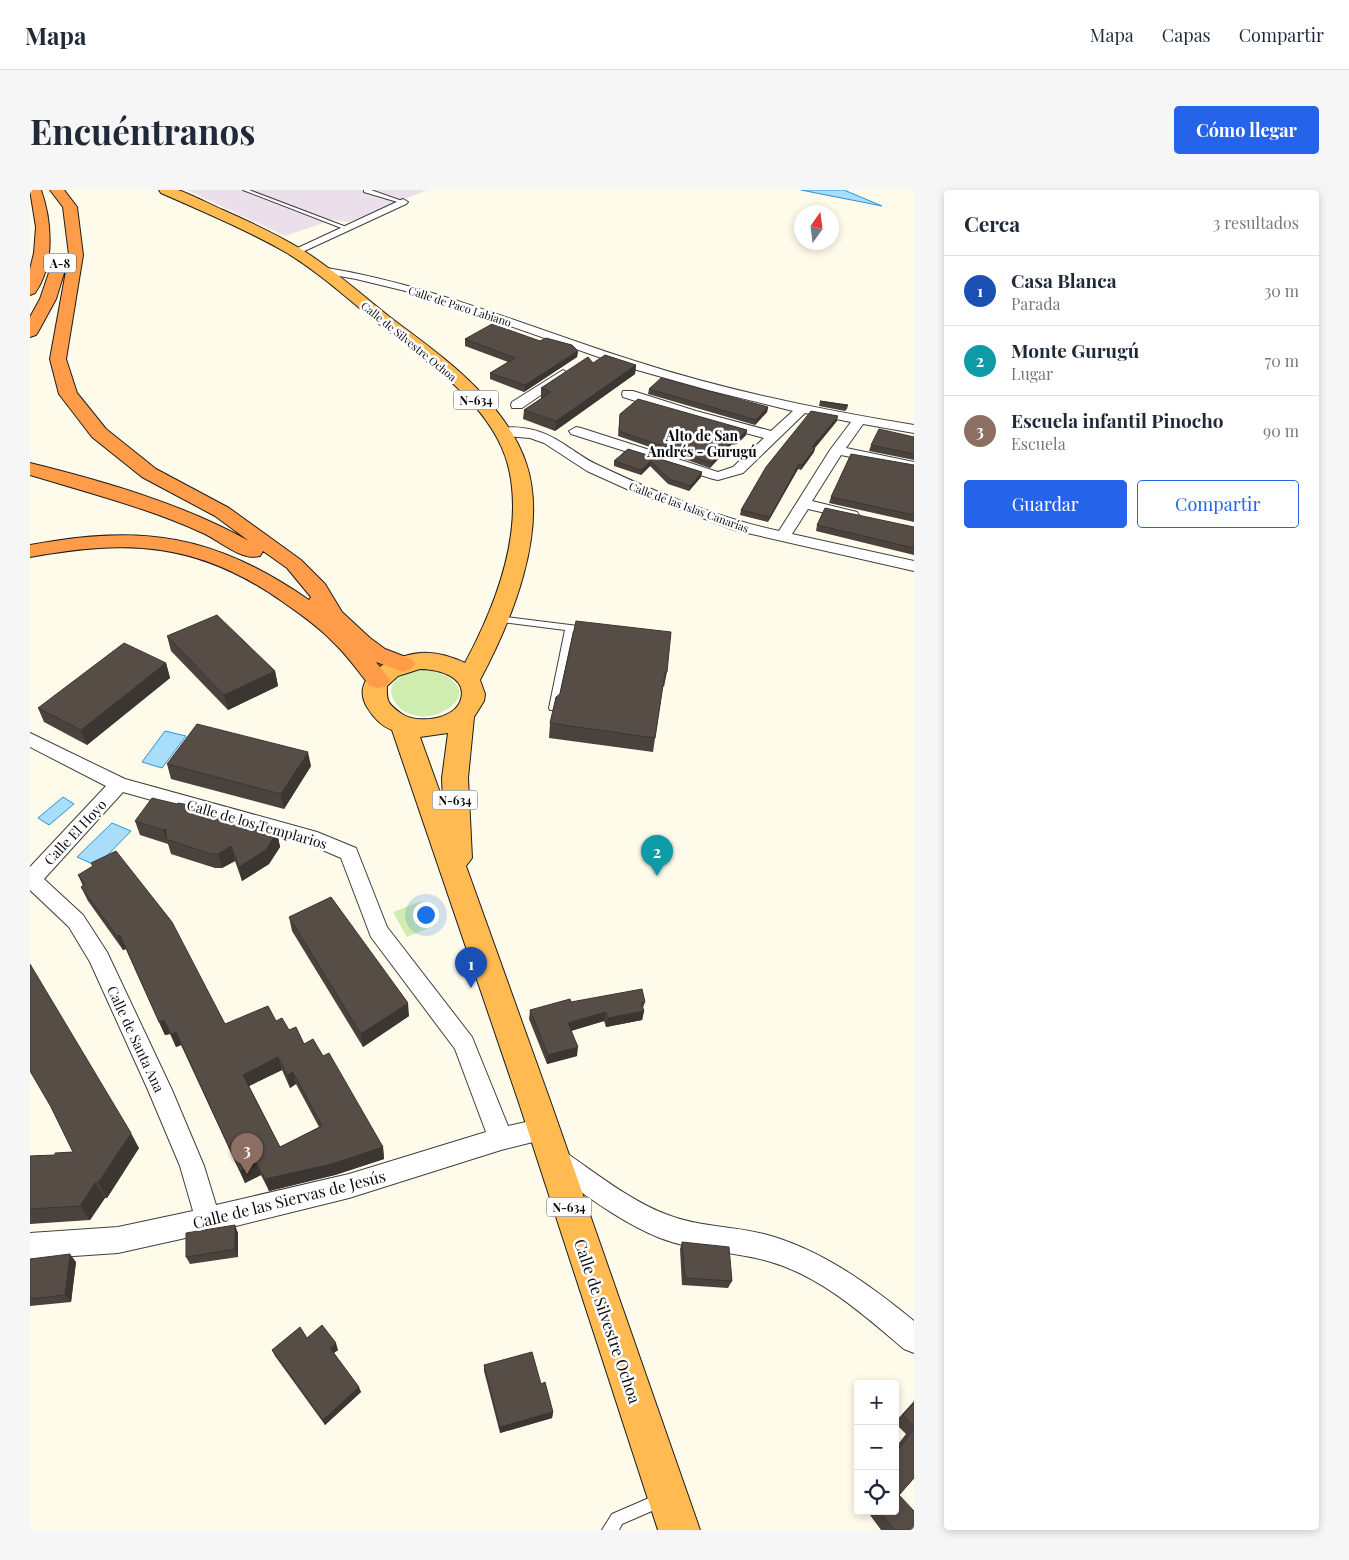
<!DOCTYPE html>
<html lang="es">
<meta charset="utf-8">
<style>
:root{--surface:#fff;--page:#f6f6f7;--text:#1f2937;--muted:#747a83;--line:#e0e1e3;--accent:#2563eb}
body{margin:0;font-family:"Playfair Display",serif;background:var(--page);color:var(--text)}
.controls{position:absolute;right:15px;bottom:15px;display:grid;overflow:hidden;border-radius:5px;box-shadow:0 2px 8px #0003}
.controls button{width:45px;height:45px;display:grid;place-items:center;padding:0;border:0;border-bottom:1px solid var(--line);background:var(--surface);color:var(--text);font:25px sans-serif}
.compass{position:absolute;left:764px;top:15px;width:45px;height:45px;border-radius:50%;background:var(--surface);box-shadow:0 2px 8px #0003;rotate:14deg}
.you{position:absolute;left:395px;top:724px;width:18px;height:18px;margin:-12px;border:4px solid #fff;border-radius:50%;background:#1a73e8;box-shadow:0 0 0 8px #1a73e833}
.badge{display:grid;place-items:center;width:32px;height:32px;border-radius:50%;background:var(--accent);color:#fff;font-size:16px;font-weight:700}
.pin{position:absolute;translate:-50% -41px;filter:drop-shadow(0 1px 2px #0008)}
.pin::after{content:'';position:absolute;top:26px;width:18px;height:15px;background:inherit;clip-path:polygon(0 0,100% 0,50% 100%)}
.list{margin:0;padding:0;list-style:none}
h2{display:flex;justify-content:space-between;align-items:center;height:65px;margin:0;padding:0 20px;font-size:21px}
h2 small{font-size:16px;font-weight:400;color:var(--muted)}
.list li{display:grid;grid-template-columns:32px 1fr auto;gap:15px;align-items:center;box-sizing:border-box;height:70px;padding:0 20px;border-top:1px solid var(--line)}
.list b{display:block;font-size:19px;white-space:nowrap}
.list p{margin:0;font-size:16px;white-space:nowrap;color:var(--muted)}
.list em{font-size:16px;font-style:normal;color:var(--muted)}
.actions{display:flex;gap:10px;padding:15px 20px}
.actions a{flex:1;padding:11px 0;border:1px solid var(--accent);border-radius:5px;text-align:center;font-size:18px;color:var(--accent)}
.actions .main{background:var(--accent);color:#fff}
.icon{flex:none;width:28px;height:28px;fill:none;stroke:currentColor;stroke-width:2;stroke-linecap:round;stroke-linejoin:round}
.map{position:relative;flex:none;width:884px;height:1340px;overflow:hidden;border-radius:5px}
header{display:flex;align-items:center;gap:30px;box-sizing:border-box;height:70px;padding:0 25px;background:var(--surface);border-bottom:1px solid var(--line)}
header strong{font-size:24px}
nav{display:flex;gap:28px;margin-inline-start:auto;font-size:18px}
.intro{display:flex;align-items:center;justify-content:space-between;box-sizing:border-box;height:120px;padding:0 30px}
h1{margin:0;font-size:35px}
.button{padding:12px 22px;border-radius:5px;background:var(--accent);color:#fff;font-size:18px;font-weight:700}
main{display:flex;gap:30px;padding:0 30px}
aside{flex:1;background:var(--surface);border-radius:5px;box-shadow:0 2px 8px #0003}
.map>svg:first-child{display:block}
</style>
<header>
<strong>Mapa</strong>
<nav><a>Mapa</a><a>Capas</a><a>Compartir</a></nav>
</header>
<div class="intro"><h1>Encuéntranos</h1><a class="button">Cómo llegar</a></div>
<main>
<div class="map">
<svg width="884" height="1340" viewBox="0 0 884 1340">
<rect width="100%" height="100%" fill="#fffbeb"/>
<!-- industrial -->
<polygon fill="#ebdfec" points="157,0 397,0 325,30 317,32 303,30 255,46"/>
<!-- green -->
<g fill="#d0edb0">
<path d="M 401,480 C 420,485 443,501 419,518 C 373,550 325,481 401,480 Z"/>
<polygon points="392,711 406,735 377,747 363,722"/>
</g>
<!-- water -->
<g fill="#a9ddfc" stroke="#2994db">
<polygon points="771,0 814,0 852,16"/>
<polygon points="135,541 156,546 132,578 112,572"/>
<polygon points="33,607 44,614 19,635 8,628"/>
<polygon points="82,633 101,641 67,676 47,667"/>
</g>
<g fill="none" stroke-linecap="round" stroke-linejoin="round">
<!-- service casing -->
<g stroke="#3f3f3f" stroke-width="2">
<g id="service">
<polygon points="213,0 219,0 319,38 314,39"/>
<polygon points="334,0 341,0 375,12 371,13 334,2"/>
<polygon points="468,426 556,437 560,440 556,443 543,441 526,520 520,520 519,518 535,440 465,431 465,427"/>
<polygon points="633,1302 638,1304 640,1309 638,1314 592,1334 589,1340 572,1340 582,1324"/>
</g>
</g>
<!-- minor casing -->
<g stroke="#3f3f3f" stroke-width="2">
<g id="minor">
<polygon points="373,9 378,12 376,14 268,64 264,65 259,62"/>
<path d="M 291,77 C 401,94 502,139 608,172 C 698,201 791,220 884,235 L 884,243 L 833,234 L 816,258 L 884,272 L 884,280 L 811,265 L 782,311 L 827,322 L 829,325 L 827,328 L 822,329 L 778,319 L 762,344 L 884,371 L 884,381 L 704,340 L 599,300 L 557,281 L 514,253 L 500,248 L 473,246 L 466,242 C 472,234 498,238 507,241 C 531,248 547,266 570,276 C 627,303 688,328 749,341 L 800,260 L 821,232 L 775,223 L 713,283 L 688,290 L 683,289 L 541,244 L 539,241 L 546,237 L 551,238 L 688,282 L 703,277 L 734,248 L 656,227 L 593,207 L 592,204 L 593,201 L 603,201 L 666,221 L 741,241 L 763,221 L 678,200 L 600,178 L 392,105 L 326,89 L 287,82 L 286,80 L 287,78 Z"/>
<polygon points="533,180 539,184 537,187 492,218 482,218 481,215 482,212"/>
<path d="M 0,543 L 95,589 L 287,642 L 326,658 L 357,737 L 442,847 L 478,936 L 514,928 L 523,931 L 526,939 L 523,947 L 471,960 L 319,1008 L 178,1043 L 88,1063 L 0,1069 L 0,1043 L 88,1037 L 163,1021 L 150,976 L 118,900 L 60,772 L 39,737 L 0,700 L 0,677 L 76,596 L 0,557 ZM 93,602 L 281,655 L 311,668 L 341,747 L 425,859 L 456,942 L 319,984 L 186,1015 L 174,976 L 142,900 L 77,762 L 53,725 L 14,689 Z"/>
<path d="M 523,956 L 532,960 C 566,983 600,1011 638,1025 C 669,1037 703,1036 734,1044 C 791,1059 840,1095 884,1131 L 884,1163 L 874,1159 C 835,1126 792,1087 741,1072 C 705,1061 666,1062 630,1048 C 588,1031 552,1002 514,976 L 511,968 L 514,960 Z"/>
</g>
</g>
<!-- trunk casing -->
<g stroke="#1d1d1d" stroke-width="2">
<path id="trunk" d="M 129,0 C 135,0 143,0 148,0 C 163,5 179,14 193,20 C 220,32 246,44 271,59 C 303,79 332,105 361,128 C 393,152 427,176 454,206 C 471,225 488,248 496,273 C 519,340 482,430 450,490 L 455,504 L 454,511 L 444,527 L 438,588 L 442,668 L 436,676 L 522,916 L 670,1340 L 628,1340 L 490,916 L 362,540 C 351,536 343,527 337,517 C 318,485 365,465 391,463 C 406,462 422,467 435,473 C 466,415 495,341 478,275 C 462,213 391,167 344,130 C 316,107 288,82 257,63 C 217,40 174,22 131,3 ZM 390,479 C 408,479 440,487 430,512 C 422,530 387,534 372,524 C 359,515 356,512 357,496 L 368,486 ZM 418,543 L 412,588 L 413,611 L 390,547 Z"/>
</g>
<!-- motorway casing -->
<g stroke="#1d1d1d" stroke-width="2">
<g id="motorway">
<path d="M 0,0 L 11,0 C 22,31 25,75 5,103 L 0,105 L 0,79 L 4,63 L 6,37 Z"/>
<path d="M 20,0 L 34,0 L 47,17 L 53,65 L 36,169 L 47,203 L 76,239 L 126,279 L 199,318 L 271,370 L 295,394 L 312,422 L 340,448 L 355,459 L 381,469 L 385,474 L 381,479 L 373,482 L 346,472 L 360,490 L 356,496 L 348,498 L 340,496 C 328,481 317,465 303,452 C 288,436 270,424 253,412 C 168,352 99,349 0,367 L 0,355 C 113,334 183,344 279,410 L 281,407 L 257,378 L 233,361 L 230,366 C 212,371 191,352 175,344 C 119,318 59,303 0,285 L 0,273 C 73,291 153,314 219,351 L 185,326 L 112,287 L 62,247 L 29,204 L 20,169 L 38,70 L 26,109 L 8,142 L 6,145 L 0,147 L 0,127 L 10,109 L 24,68 L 26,65 L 31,64 L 38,68 L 39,65 L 33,17 Z"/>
</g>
</g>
<!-- service -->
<use href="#service" fill="#fff" fill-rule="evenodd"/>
<!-- minor -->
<use href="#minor" fill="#fff" fill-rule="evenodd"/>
<!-- trunk -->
<use href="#trunk" fill="#ffba52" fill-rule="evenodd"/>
<!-- motorway -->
<use href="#motorway" fill="#ff9c49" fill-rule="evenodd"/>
</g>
<!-- wall -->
<g fill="#4a423d" fill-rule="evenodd">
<polygon points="435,149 510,151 548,161 547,167 494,202 460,189 460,183 478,172 435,156"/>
<polygon points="563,173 606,175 605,184 525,241 493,229 494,220 512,208 511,208 511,198"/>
<polygon points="619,199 738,217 737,222 725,235 618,204"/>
<polygon points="790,211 818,215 817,219 815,221 789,216"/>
<polygon points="590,224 717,240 716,245 707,254 701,255 680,278 588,246"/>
<polygon points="807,231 785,258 784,262 771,280 768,279 738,332 710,325 711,320"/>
<polygon points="884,247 884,270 839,261 841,255"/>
<polygon points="598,259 672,282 671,287 659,301 638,294 620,276 611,285 584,276 584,271"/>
<polygon points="884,275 884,332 799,313 801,307"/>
<polygon points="787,335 884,337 884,365 786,341"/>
<polygon points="546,431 637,482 634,497 633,496 623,562 519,548 520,533 530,504"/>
<polygon points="137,446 245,481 248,496 198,520 141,461"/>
<polygon points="136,473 140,488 57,555 14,532 8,518"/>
<polygon points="137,574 281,576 254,619 141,589"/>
<polygon points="168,620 247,642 250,657 239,674 212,691 205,671 192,678 185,678 141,664 138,654 110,645 105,631"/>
<path d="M 61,673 L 195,834 L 246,831 L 259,840 L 274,854 L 293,866 L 353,957 L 354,969 L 305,985 L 239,1001 L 231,985 L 215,993 L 151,855 L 146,857 L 140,844 L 135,845 L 96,759 L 93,760 L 58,711 L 51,697 L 53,696 L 48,685 L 63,677 ZM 252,880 L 260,898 L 266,894 L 289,937 L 250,957 L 219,896 Z"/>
<polygon points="259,727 379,826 333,857 262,741"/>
<polygon points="541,812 615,812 613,818 614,821 612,830 576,837 574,831 541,841 547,866 517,874 499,829 500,820"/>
<polygon points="21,917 109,958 77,1008 75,1008 60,1030 0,1034 0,966 25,965 43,962"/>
<polygon points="208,1043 208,1067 160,1074 156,1067"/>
<polygon points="652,1052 702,1091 698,1098 652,1095 650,1059"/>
<polygon points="0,1069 46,1072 41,1112 0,1116"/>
<polygon points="277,1148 308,1160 304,1163 331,1202 295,1235 245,1166 242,1160"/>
<polygon points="454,1175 523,1222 522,1228 470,1243 454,1181"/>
<polygon points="884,1211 884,1288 869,1305 884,1340 851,1340 837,1321 865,1321 865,1258 876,1244 865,1233 865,1232"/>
</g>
<!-- shaded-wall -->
<g fill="#3c3632">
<polygon points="548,161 547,167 494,202 495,195"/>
<polygon points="606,175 605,184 525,241 526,231"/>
<polygon points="738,217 737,222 725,235 726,230"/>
<polygon points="808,226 807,231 781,262 782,257"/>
<polygon points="717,240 716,245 707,254 708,249"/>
<polygon points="702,250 701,255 680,278 681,273"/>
<polygon points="785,258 784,262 771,280 772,275"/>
<polygon points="621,271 620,276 611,285 611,280"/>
<polygon points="769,274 768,279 738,332 740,327"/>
<polygon points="672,282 671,287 659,301 660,296"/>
<polygon points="136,473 140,488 57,555 51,540"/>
<polygon points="245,481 248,496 198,520 194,505"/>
<polygon points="278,562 281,576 254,619 251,604"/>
<polygon points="136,639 136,649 133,640"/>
<polygon points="247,642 250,657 239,674 212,691 209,677"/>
<polygon points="201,656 205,671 192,678 188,664"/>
<polygon points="90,745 96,759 93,760 87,746"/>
<polygon points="378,813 379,826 333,857 331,844"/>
<polygon points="614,821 612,830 576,837 578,828"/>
<polygon points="576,822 574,831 537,842 538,833"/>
<polygon points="134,830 140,844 135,845 129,832"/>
<polygon points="146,842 151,855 146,857 141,844"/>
<polygon points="548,857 547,866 517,874 518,865"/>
<polygon points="248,867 252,880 217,897 213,885"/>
<polygon points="263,882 266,894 260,898 257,885"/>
<polygon points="101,943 109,958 77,1008 68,993"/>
<polygon points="353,957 354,969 305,985 239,1001 235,989"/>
<polygon points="226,973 231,985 215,993 210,981"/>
<polygon points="65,993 75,1008 60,1030 50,1016"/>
<polygon points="205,1035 208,1043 208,1067 205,1059"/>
<polygon points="40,1064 46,1072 41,1112 35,1105"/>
<polygon points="306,1153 308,1160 302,1164 300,1158"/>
<polygon points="329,1197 331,1202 295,1235 293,1230"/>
<polygon points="523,1222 522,1228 470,1243 470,1237"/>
</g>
<!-- building -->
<g fill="#564d47" stroke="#3c3632" fill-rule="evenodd">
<polygon points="462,134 510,151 516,148 542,155 548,161 495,195 460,183 485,168 435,149"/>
<polygon points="575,165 606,175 526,231 494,220 521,202 511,198 558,167 563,173"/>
<polygon points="631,188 738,217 726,230 619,199"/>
<polygon points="608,209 717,240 708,249 702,250 681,273 589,241 590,224"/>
<polygon points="790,211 818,215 817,216"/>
<polygon points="781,221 808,226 782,257 785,258 772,275 769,274 740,327 711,320 736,277"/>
<polygon points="849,239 884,247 884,264 841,255"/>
<polygon points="598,259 672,282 660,296 639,289 621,271 611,280 584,271"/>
<polygon points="821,264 884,275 884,325 801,307"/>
<polygon points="795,318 884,337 884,358 787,335"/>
<polygon points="187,425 245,481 194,505 137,446"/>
<polygon points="546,431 641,442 637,482 635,482 625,548 520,533 526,507 530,504"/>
<polygon points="94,453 136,473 51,540 8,518"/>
<polygon points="167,534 278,562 251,604 137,574"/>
<polygon points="122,608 147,614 148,613 154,614 167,618 165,620 202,630 204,628 223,633 222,635 247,642 236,660 209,677 201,656 188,664 181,664 136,649 136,639 133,640 105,631"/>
<path d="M 86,661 L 142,732 L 195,834 L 238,816 L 246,831 L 252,828 L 259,840 L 266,837 L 274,854 L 283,849 L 293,866 L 299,863 L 353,957 L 302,974 L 235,989 L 226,973 L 210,981 L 146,842 L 141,844 L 134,830 L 129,832 L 90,745 L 87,746 L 51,697 L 55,694 L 48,685 L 63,676 L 61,673 ZM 248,867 L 257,885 L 263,882 L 292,936 L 250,957 L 213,885 Z"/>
<polygon points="301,707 378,813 331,844 259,727"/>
<polygon points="0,774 101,943 68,993 65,993 50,1016 0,1019 0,966 25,965 25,963 43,962 21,917 0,881"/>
<polygon points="612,799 615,812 611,813 614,821 578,828 576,822 538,833 548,857 518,865 500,820 540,809 541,812"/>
<polygon points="205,1035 205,1059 156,1067 156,1043"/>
<polygon points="652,1052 699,1057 702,1091 655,1088"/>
<polygon points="40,1064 35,1105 0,1109 0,1069"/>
<polygon points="292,1135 306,1153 300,1158 329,1197 293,1230 242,1160 270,1137 277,1148"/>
<polygon points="502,1162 511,1194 515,1192 523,1222 470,1237 454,1175"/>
<polygon points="884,1213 884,1237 873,1225"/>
<polygon points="884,1239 884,1288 869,1305 884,1321 884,1340 864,1340 849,1321 865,1321 865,1263"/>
</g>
<g text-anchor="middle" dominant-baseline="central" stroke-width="5" stroke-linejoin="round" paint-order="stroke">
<!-- far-street labels -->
<g font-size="11" fill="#0c0c0c" stroke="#fff">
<text transform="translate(430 116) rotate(18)">Calle de Paco Labiano</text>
<text transform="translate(379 151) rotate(39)">Calle de Silvestre Ochoa</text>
<text transform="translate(659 317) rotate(20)">Calle de las Islas Canarias</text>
</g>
<!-- shield labels -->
<g fill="#fff" stroke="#555" stroke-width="1">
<rect x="14" y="63.5" width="32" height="19" rx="4"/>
<rect x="423.5" y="200.5" width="45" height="19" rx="4"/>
<rect x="402.5" y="600.5" width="45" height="19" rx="4"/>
<rect x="516.5" y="1007.5" width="45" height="19" rx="4"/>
</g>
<g font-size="12" font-weight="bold" fill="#0c0c0c">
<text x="30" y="73">A-8</text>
<text x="446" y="210">N-634</text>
<text x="425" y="610">N-634</text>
<text x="539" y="1017">N-634</text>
</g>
<!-- far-quarter labels -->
<g font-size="14" font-weight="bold" fill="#0c0c0c" stroke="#fff">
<text x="672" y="245">Alto de San<tspan x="672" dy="16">Andrés - Gurugú</tspan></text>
</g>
<!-- street labels -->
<g font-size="14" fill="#0c0c0c" stroke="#fff">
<text transform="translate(227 634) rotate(16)">Calle de los Templarios</text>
<text transform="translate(45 642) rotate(-47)">Calle El Hoyo</text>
<text transform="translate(106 849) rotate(65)">Calle de Santa Ana</text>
</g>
<!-- near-street labels -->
<g font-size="16" fill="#0c0c0c" stroke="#fff">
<text transform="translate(259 1009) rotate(-14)">Calle de las Siervas de Jesús</text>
<text transform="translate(578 1131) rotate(71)">Calle de Silvestre Ochoa</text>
</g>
</g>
</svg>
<div class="controls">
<button>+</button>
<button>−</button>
<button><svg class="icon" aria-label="locate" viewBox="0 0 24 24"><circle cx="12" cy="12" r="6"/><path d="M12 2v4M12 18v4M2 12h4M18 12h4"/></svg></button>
</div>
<svg class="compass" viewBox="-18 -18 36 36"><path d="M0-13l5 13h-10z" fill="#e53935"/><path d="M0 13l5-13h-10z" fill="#747a83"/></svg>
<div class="you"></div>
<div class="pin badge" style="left:441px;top:798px;background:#1a4fb4">1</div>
<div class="pin badge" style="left:627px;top:686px;background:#0f9aa8">2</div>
<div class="pin badge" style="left:217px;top:984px;background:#8d6e63">3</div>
</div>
<aside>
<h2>Cerca<small>3 resultados</small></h2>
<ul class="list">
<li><span class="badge" style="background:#1a4fb4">1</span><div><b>Casa Blanca</b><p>Parada</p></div><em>30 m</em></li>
<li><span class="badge" style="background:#0f9aa8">2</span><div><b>Monte Gurugú</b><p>Lugar</p></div><em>70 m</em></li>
<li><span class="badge" style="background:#8d6e63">3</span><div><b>Escuela infantil Pinocho</b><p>Escuela</p></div><em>90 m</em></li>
</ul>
<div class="actions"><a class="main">Guardar</a><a>Compartir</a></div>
</aside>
</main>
